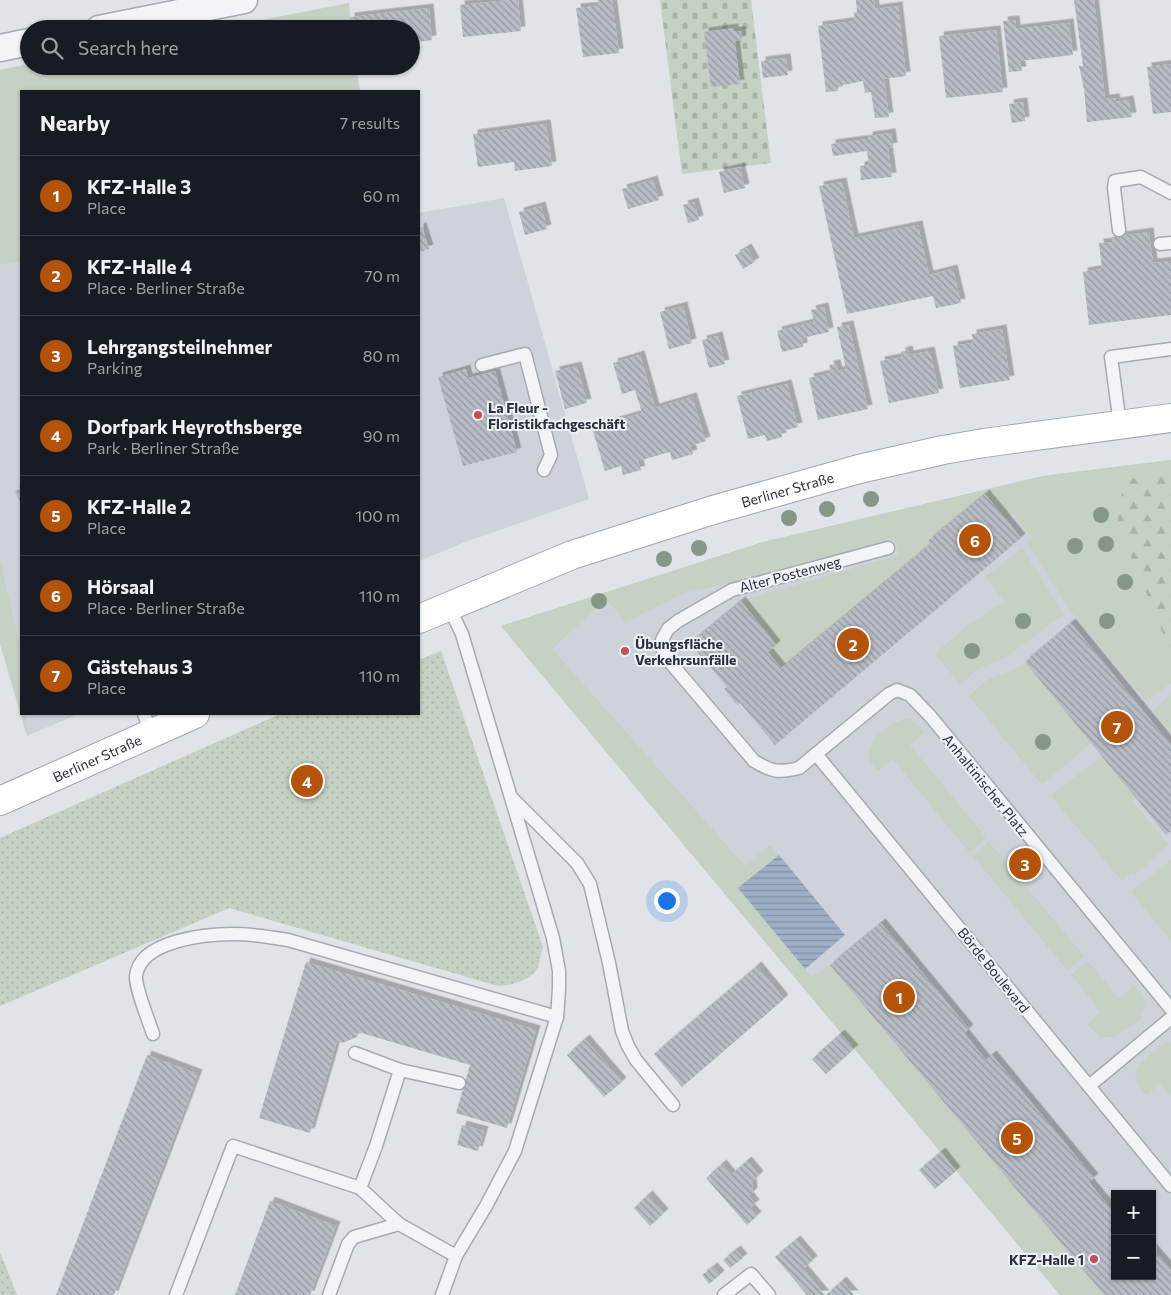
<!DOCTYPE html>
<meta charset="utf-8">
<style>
:root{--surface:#171b24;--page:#20242c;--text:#f1f3f6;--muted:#9ea1a6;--line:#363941;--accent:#b45309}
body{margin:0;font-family:Commissioner,sans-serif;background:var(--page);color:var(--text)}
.controls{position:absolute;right:15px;bottom:15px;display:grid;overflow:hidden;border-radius:0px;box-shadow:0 1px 4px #0004}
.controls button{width:45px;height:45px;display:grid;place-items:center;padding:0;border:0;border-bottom:1px solid var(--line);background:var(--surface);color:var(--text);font:25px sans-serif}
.you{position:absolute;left:666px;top:900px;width:18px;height:18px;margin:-12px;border:4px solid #fff;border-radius:50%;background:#1a73e8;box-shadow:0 0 0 8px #1a73e833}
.badge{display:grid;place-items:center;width:32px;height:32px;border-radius:50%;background:var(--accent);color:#fff;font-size:16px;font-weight:700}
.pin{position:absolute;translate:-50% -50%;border:2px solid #fff;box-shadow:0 1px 5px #0006}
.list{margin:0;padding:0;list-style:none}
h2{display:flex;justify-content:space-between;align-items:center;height:65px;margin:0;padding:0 20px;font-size:21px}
h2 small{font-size:16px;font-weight:400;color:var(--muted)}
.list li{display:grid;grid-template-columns:32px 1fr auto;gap:15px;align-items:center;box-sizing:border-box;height:80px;padding:0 20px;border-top:1px solid var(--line)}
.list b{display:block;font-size:19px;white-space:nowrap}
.list p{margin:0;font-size:16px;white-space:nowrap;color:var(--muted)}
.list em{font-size:16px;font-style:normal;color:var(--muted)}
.icon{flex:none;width:28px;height:28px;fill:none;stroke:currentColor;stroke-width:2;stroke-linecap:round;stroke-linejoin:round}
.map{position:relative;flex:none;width:1171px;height:1295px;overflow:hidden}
.search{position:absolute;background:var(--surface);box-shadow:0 1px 4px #0004;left:20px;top:20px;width:400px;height:55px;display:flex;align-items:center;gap:12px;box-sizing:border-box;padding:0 18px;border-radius:28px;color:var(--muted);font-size:19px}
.panel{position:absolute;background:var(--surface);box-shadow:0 1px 4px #0004;left:20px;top:90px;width:400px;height:625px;border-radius:0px}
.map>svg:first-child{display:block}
</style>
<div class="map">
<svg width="1171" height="1295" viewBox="0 0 1171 1295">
<defs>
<pattern id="forest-firs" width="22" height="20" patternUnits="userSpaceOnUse" patternTransform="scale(1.25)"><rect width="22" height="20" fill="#c5d1c2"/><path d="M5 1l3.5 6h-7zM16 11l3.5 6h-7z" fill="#a9b4a8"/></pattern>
<pattern id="cemetery-stones" width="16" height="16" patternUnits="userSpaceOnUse" patternTransform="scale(1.25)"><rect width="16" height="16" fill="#c5d1c2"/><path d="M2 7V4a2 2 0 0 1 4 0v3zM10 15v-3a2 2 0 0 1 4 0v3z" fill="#a9b4a8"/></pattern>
<pattern id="park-dots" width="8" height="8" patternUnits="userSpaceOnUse" patternTransform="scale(1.25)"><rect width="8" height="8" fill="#c5d1c2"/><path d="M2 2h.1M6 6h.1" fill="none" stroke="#a9b4a8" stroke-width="1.8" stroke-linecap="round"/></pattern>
<pattern id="water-rules" width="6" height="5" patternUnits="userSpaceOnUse" patternTransform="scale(1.25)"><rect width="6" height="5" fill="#9eafc5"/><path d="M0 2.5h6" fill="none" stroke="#818fa1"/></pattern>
<pattern id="building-back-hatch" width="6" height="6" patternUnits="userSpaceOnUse" patternTransform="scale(1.25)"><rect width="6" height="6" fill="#b8bcc4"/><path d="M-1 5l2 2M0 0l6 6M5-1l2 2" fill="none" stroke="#9699a1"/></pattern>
<filter id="shadow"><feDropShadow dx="4.5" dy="-4.5" stdDeviation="0" flood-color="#0004"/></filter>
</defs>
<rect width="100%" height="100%" fill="#e0e3e8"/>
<!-- built -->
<g fill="#ced2da" fill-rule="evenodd">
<polygon points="504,198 589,499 468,541 419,561 419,213"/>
<polygon points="21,262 21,648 0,559 0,265"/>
<path d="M 1171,460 L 1171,1295 L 1060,1295 L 501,626 L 763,542 L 1043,476 ZM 1115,1194 L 1152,1194 L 1152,1276 L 1115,1276 Z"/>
<polygon points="26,714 78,714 27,736"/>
</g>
<!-- grass -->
<g fill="#c5d1c2">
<polygon points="349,3 351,29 215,29"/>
<polygon points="29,64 29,66 356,66 360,91 21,91 21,262 0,265 0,70"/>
<polygon points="1171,460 1171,474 1126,479 1118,526 1171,653 1171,683 1147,702 1072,613 1027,543 1033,538 1012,513 1006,519 929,541 931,544 781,668 768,652 776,645 741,601 898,555 895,539 730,583 684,593 626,622 606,599 552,649 745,866 770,845 779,855 739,889 811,977 830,965 1104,1295 1060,1295 501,626 763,542 1043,476"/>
<polygon points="1022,548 1064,614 1005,658 978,668 960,685 937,656 940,649 966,627 1004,601 985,577"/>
<polygon points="0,559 21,648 21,714 26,714 27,736 0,644"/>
<polygon points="1025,662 1091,743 1042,785 969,696 987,680 1014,670"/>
<polygon points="1171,695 1171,732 1153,710"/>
<path d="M 909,719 L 917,724 L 924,732 L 910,745 L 986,838 L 969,852 L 893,759 L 878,771 C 875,767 870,763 869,758 C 867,739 891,720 909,719 Z"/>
<polygon points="1102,756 1136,798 1132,801 1169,845 1134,875 1132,873 1122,881 1051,796"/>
<polygon points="989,842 1084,956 1067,970 973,856"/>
<polygon points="1171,860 1171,941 1131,892"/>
<polygon points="1088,961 1118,998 1134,986 1142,996 1145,1006 1140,1020 1114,1037 1100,1037 1087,1024 1101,1012 1071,975"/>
<path d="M 1171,1042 L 1171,1096 L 1160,1084 L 1146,1095 C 1130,1078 1133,1069 1150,1055 C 1157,1049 1162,1044 1171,1042 Z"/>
</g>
<!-- forest -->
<polygon fill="url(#forest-firs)" points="1171,474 1171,653 1118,526 1118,506 1126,479"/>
<!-- cemetery -->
<polygon fill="url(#cemetery-stones)" points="660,0 751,0 771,163 682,174"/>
<!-- park -->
<g fill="url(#park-dots)">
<path d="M 441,651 L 543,947 C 541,953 540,961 538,967 C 531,980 511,986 498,986 L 229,908 L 0,1006 L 0,838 L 280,714 L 419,714 L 419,660 Z"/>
<polygon points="0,1252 17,1295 0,1295"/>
</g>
<!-- water -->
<polygon fill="url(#water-rules)" points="779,855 845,935 805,969 738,888"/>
<!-- building -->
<g fill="url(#building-back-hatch)" filter="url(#shadow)">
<polygon points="510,0 518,0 521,31 463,37 460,5"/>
<polygon points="598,0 612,0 619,53 583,57 576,8 599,6"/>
<polygon points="856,0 874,0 875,9 898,6 906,76 884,79 889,117 875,118 871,92 865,93 863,81 838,86 838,91 826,92 818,26 855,21 854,12 857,12"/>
<polygon points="1074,0 1094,0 1105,99 1115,98 1116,102 1129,100 1132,117 1087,122 1084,89 1079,66 1083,66"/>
<polygon points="429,8 432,40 411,43 411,29 351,29 350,17"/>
<polygon points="1015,20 1016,29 1069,23 1073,55 1020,61 1022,71 1009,72 1003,21"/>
<polygon points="734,28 734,31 741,31 742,40 735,41 740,84 711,87 704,32"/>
<polygon points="996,30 1003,92 946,98 939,36"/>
<polygon points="786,58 788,75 763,78 761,61"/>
<polygon points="1171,64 1171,112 1153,114 1147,67"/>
<polygon points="1023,102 1025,121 1012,123 1009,104"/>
<polygon points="546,124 552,166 515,171 514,162 478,167 473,134"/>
<polygon points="891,133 893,147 888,148 892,177 861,180 860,166 869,165 867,151 833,156 831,144 868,139 868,136"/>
<polygon points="740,167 745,188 724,193 719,172"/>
<polygon points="653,180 659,200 628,209 622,189"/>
<polygon points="842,182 854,238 918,225 929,275 953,269 961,303 936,308 933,296 847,314 819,186"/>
<polygon points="694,202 699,220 688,223 683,205"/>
<polygon points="541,206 547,229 525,235 519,212"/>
<polygon points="422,227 429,249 419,252 419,228"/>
<polygon points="1149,232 1153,263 1171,261 1171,315 1089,325 1083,272 1102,269 1099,243 1113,242 1112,237"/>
<polygon points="747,248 755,262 743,269 735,255"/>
<polygon points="683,306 692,343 669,349 660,312"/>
<polygon points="824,307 829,332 802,338 803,347 782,352 777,331 814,322 811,310"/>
<polygon points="849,325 868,409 818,420 809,378 831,373 829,365 836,364 838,371 846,369 837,327"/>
<polygon points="1002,329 1010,380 960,388 953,346 973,343 972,334"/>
<polygon points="718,336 725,364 709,368 702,340"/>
<polygon points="908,350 909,355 930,351 939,393 889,403 880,361 902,357 901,352"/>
<polygon points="640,355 655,408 692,397 706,441 690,446 693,454 672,460 670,452 638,461 641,470 623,475 621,466 605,471 592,428 642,413 635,390 622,394 613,363"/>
<polygon points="577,366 587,403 565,409 555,371"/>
<polygon points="466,369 468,378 495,371 517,452 463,466 438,377"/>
<polygon points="787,384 798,427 781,431 782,437 767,441 765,435 748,439 737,396"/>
<polygon points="21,488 21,504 15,491"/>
<polygon points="985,494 1021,538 775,745 740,703 737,705 724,689 727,687 690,643 741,601 776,645 768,652 781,668 931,544 928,541"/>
<polygon points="1071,623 1171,745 1171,831 1166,835 1025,662"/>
<polygon points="881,923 969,1029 964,1033 986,1060 992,1055 1094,1178 1089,1182 1111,1209 1115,1206 1115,1276 1152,1276 1152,1248 1171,1270 1171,1295 1104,1295 830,965"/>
<polygon points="306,962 536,1030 507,1128 456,1113 470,1065 358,1032 357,1037 342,1043 337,1041 310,1133 259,1118"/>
<polygon points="757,966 784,999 682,1087 654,1054"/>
<polygon points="840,1034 854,1049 826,1074 812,1059"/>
<polygon points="585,1039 622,1082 604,1097 567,1055"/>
<polygon points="147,1055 198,1074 114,1295 56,1295"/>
<polygon points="462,1125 484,1131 478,1151 457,1145"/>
<polygon points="941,1152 956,1171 935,1189 919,1170"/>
<polygon points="747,1161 759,1175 752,1182 753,1192 749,1196 755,1204 750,1208 757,1216 747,1225 706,1178 722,1164 731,1175"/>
<polygon points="648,1195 664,1213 650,1226 634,1208"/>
<polygon points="270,1201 336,1226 310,1295 235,1295"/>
<polygon points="796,1240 813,1260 803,1269 825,1295 807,1295 775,1257"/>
<polygon points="736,1250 743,1258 730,1268 723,1260"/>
<polygon points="713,1267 720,1275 709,1284 702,1275"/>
<polygon points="842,1281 854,1295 826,1295"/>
</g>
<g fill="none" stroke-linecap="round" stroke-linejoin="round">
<!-- lane casing -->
<g stroke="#a6aab2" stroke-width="15">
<g id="lane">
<polyline points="1119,230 1114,188 1115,181 1141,177 1171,193"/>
<polyline points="1160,244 1171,243"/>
<polyline points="482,365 525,354 551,455 544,470"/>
<polyline points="1120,425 1111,357 1171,349"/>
<path d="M 888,548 L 732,590 L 678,621 L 668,629 L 662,640 L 663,652 L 669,661 L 754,761 C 772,772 779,773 799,768 L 889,694 L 897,690 L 910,695 L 931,717 L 1171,1009"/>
<polyline points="144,714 151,733"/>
<polyline points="816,754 1171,1186"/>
<polyline points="512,798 577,863 590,884 609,963 622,1031 628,1046 636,1060 673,1105"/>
<path d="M 153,1034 C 149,1021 135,988 136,976 C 140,940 207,934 234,934 C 252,934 270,937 288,940 L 557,1017"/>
<polyline points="355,1053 400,1070 459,1083"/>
<polyline points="1089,1086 1171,1018"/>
<polyline points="360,1188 376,1146 400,1070"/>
<polyline points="176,1295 233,1146 360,1188 399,1224 456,1256"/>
<polyline points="329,1295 348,1244 354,1237 399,1224"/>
<polyline points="442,1295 456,1256 486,1206 515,1151 557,1017 559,989 559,971 553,938 462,634 449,607"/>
<polyline points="724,1295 751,1274 769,1295"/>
</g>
</g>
<!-- street casing -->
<g stroke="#a6aab2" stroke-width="29">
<g id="street">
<polyline points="99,29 244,0"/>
<polyline points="0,48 29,42"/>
</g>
</g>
<!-- primary casing -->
<g stroke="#a0a7b3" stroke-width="30">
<g id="primary">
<path id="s1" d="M 419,619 L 572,555 L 713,510 L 859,469 L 943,450 L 984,443 L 1171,418"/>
<path id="s2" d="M 0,801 L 195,714"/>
</g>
</g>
<!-- lane -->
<use href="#lane" stroke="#f2f4f7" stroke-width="12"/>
<!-- street -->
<use href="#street" stroke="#f2f4f7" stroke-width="26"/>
<!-- primary -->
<use href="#primary" stroke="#fff" stroke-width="28"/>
</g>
<!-- trees -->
<g fill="#869787">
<circle cx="871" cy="499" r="8"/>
<circle cx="827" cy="509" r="8"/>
<circle cx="1101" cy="515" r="8"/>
<circle cx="789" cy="518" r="8"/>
<circle cx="1106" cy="544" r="8"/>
<circle cx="1075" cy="546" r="8"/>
<circle cx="699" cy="548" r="8"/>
<circle cx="664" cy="559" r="8"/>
<circle cx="1125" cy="582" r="8"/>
<circle cx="599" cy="601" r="8"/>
<circle cx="1023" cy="621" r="8"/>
<circle cx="1107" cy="621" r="8"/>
<circle cx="972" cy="651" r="8"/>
<circle cx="1043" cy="742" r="8"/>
</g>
<!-- markers -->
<g fill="#c44e5a" stroke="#eff2f6" stroke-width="2">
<circle cx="478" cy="415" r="5"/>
<circle cx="625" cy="651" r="5"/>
<circle cx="1094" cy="1259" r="5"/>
</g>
<g text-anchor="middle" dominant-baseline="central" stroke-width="4" stroke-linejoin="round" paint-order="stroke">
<!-- poi labels -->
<g font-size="14" font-weight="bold" fill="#2a303e" stroke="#eff2f6" text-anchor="start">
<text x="488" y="407">La Fleur -<tspan x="488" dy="16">Floristikfachgeschäft</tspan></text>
<text x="635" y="643">Übungsfläche<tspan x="635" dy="16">Verkehrsunfälle</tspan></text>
<text x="1084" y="1259" text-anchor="end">KFZ-Halle 1</text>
</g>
<!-- street labels -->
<g font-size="14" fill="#2a303e" stroke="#eff2f6">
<text stroke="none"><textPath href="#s1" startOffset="391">Berliner Straße</textPath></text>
<text transform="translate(790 574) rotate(-15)">Alter Postenweg</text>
<text stroke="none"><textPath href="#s2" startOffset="106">Berliner Straße</textPath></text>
<text transform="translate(986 785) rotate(51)">Anhaltinischer Platz</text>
<text transform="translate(994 970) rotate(51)">Börde Boulevard</text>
</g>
</g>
</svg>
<div class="controls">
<button>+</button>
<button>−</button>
</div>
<div class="you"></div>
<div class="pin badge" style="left:899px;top:997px">1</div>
<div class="pin badge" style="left:853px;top:644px">2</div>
<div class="pin badge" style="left:1025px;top:864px">3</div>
<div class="pin badge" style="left:307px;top:781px">4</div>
<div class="pin badge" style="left:1017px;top:1138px">5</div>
<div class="pin badge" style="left:975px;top:540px">6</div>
<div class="pin badge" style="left:1117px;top:727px">7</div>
<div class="search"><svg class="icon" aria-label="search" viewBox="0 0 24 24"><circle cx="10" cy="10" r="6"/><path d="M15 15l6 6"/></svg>Search here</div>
<section class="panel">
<h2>Nearby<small>7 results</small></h2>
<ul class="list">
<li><span class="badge">1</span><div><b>KFZ-Halle 3</b><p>Place</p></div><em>60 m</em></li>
<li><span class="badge">2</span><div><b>KFZ-Halle 4</b><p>Place · Berliner Straße</p></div><em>70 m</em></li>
<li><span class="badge">3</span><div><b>Lehrgangsteilnehmer</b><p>Parking</p></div><em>80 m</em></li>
<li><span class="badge">4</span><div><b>Dorfpark Heyrothsberge</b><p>Park · Berliner Straße</p></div><em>90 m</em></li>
<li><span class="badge">5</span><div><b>KFZ-Halle 2</b><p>Place</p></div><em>100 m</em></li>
<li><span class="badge">6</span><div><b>Hörsaal</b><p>Place · Berliner Straße</p></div><em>110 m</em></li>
<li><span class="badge">7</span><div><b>Gästehaus 3</b><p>Place</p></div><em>110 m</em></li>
</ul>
</section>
</div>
